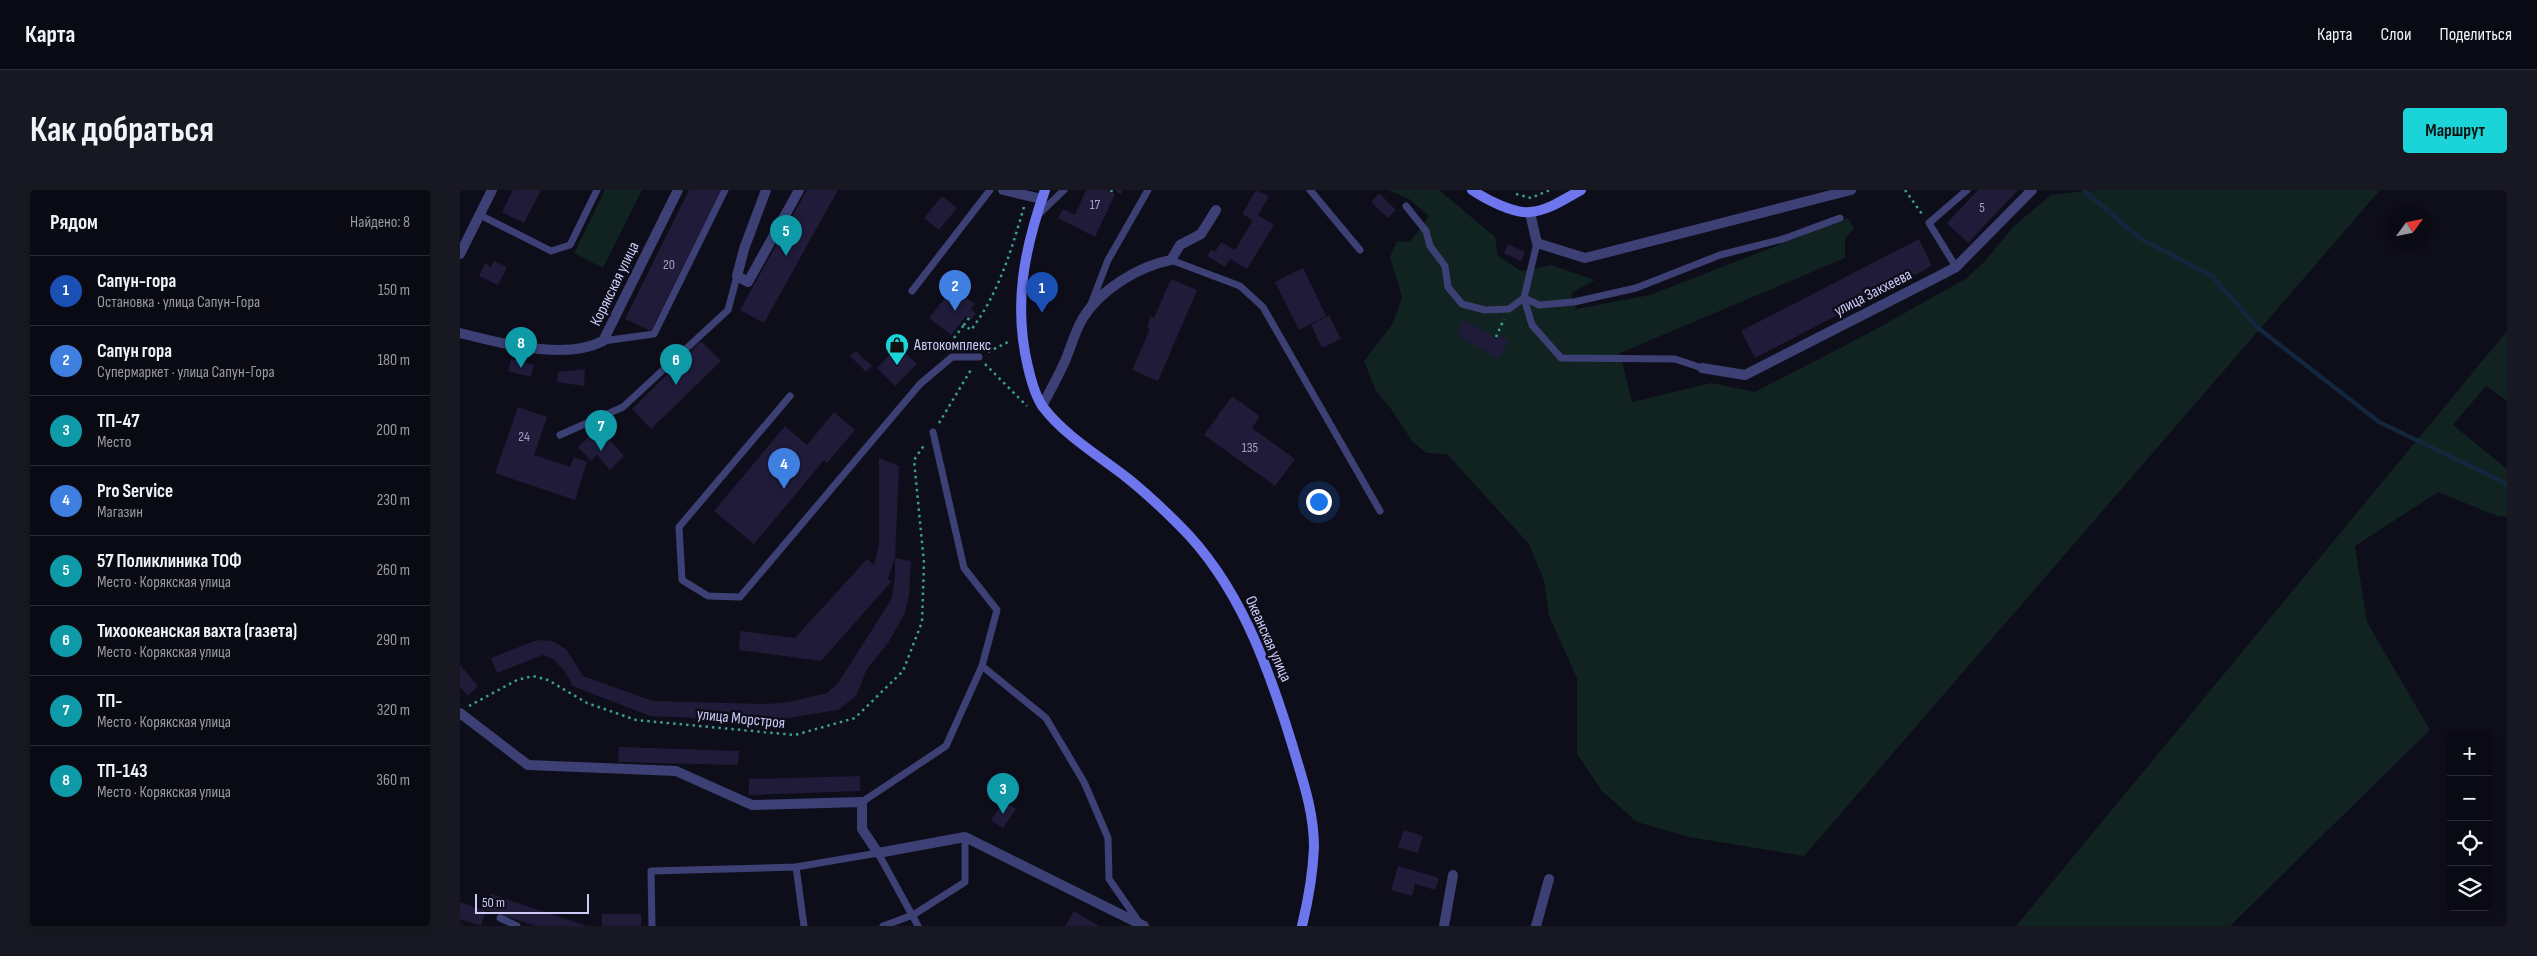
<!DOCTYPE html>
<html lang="ru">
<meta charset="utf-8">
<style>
:root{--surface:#0a0a14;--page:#181822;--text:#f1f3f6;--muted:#999aa0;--line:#2a2b34;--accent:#1ad4d7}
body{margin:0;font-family:"Sofia Sans Condensed",sans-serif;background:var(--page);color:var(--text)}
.controls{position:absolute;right:15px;bottom:15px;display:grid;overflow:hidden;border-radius:5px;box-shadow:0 2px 8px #0003}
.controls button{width:45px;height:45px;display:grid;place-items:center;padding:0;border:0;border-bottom:1px solid var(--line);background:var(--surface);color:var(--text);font:25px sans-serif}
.compass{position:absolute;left:1927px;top:15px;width:45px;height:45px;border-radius:50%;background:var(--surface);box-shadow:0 2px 8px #0003;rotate:57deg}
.scale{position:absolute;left:15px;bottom:12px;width:114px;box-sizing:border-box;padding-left:5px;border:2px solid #cdccf9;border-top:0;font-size:14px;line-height:18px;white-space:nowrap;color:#cdccf9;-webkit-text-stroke:4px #0e0d1a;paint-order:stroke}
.you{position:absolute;left:858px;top:311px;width:18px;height:18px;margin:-12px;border:4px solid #fff;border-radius:50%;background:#1a73e8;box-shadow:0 0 0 8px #1a73e833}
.badge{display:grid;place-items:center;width:32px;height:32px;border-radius:50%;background:var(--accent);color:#fff;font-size:16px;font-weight:700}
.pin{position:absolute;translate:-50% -41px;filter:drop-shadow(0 1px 2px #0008)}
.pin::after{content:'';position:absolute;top:26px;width:18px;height:15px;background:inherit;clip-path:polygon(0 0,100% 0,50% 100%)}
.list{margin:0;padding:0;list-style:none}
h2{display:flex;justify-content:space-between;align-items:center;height:65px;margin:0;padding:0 20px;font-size:21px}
h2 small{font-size:16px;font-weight:400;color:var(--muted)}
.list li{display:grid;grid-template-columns:32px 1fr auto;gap:15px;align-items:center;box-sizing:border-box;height:70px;padding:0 20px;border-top:1px solid var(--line)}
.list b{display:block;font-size:19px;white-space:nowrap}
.list p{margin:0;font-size:16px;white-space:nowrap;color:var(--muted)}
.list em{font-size:16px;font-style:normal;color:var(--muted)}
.icon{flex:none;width:28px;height:28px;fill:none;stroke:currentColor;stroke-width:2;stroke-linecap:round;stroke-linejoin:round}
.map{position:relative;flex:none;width:2047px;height:736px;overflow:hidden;border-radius:5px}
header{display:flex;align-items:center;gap:30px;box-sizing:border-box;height:70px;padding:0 25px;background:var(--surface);border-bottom:1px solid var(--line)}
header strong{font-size:24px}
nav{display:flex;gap:28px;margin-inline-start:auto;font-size:18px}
.intro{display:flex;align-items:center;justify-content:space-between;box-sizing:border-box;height:120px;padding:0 30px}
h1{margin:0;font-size:35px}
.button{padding:12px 22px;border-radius:5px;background:var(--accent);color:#111;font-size:18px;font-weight:700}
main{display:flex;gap:30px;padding:0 30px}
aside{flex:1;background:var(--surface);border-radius:5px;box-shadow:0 2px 8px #0003}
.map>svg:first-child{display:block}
</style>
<header>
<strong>Карта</strong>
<nav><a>Карта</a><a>Слои</a><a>Поделиться</a></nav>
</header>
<div class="intro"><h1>Как добраться</h1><a class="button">Маршрут</a></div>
<main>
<aside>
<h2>Рядом<small>Найдено: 8</small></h2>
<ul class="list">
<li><span class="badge" style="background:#1a4fb4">1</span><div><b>Сапун-гора</b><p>Остановка · улица Сапун-Гора</p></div><em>150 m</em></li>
<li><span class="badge" style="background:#3f7fe0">2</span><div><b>Сапун гора</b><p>Супермаркет · улица Сапун-Гора</p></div><em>180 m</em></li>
<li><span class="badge" style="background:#0f9aa8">3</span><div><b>ТП-47</b><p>Место</p></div><em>200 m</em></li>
<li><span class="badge" style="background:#3f7fe0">4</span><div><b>Pro Service</b><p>Магазин</p></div><em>230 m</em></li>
<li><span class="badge" style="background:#0f9aa8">5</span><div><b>57 Поликлиника ТОФ</b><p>Место · Корякская улица</p></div><em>260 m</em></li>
<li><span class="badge" style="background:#0f9aa8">6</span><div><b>Тихоокеанская вахта (газета)</b><p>Место · Корякская улица</p></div><em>290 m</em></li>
<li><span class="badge" style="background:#0f9aa8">7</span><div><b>ТП-</b><p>Место · Корякская улица</p></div><em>320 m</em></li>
<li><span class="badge" style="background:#0f9aa8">8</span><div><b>ТП-143</b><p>Место · Корякская улица</p></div><em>360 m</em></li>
</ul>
</aside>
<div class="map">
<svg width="2047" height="736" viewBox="0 0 2047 736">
<rect width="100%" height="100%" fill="#0e0d1a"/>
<!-- green -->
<g fill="#112321">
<polygon points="145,0 182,0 143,78 114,63"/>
<polygon points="928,0 979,0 1035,47 1038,66 1061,81 1091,75 1135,90 1111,103 1116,119 1190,105 1388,28 1394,38 1385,49 1385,68 1160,163 1172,212 1251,193 1295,202 1409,143 1507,88 1524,72 1554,36 1591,5 1635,0 1920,0 1344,666 1229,647 1177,632 1142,601 1117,564 1117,488 1089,426 1084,390 1069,354 987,264 966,263 952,251 931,219 916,201 904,171 932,135 942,107 930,67 937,51 950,52 969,26 949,9"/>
<polygon points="2047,141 2047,211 2026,196 1993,235 2047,279 2047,327 2037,326 1978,302 1895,356 1907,432 1970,540 1770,736 1556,736"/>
</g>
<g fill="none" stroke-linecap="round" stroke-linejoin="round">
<!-- stream -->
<polyline stroke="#12273e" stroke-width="4.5" points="1624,0 1678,47 1752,86 1798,138 1919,232 2047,294"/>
</g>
<!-- building -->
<g fill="#1f1b39">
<polygon points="53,0 81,0 64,33 42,22"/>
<polygon points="229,0 261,0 191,141 165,129"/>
<polygon points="347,0 378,0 304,133 280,120"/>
<polygon points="626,0 647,0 655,4 635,47 598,28 603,19 615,25"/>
<polygon points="655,0 663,0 661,5"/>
<polygon points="796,0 809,6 798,25 814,35 787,79 770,69 765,77 747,66 751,60 755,62 761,52 775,60 793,30 782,24"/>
<polygon points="1518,0 1558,0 1508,53 1487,33"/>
<polygon points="919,3 936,20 928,28 911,12"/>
<polygon points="482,6 497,18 479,40 464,28"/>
<polygon points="1459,49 1472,76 1295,168 1281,141"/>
<polygon points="1048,54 1065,62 1061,71 1044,63"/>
<polygon points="34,71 47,77 38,95 19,86 25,73 31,77"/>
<polygon points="843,78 866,126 839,140 815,92"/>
<polygon points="711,89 737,100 698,191 672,180 690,139 687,137 691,126 694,128"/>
<polygon points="493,98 515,114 511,119 516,123 511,130 506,126 491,145 469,128"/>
<polygon points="869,125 881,149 862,158 851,135"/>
<polygon points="1004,130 1038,149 1040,145 1049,151 1039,169 996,145"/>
<polygon points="241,151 261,171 191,239 172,219"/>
<polygon points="438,156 457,174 435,196 417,178"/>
<polygon points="396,161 412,176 406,182 390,166"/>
<polygon points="51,169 74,175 71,187 48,181"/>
<polygon points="125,179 124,196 97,192 98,182"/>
<polygon points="772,206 800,226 792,238 835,269 815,296 744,245"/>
<polygon points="58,217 87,227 74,265 110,277 114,267 127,272 115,310 35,283"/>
<polygon points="374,222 395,240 367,273 364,270 294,354 254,321 325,236 347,255"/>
<polygon points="139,238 164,266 150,280 137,265 131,271 118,257"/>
<polygon points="419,268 439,276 435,368 451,371 449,405 445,423 428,453 407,479 396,506 378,520 308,531 190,526 113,496 104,480 93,469 83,465 37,483 31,468 77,450 92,451 106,459 123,486 193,511 308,514 329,512 367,503 378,493 431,410 435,388 435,368 428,389 431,392 361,471 279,460 280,441 335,448 407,369 414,375 419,354"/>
<polygon points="0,475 18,496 8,506 0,497"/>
<polygon points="159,557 279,561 278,575 158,572"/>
<polygon points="400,586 400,601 289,605 289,589"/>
<polygon points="544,611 556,619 543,638 531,630"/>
<polygon points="944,640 963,646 958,663 938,657"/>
<polygon points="938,676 979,688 975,700 955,694 952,706 931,700"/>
<polygon points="31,704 127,736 76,736 26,720"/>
<polygon points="0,712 26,721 21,736 0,729"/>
<polygon points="614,721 639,736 605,736"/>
<rect x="142" y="724" width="39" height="12"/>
</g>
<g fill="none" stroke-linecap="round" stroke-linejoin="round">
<!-- path -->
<g stroke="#3a9f90" stroke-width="2.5" stroke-dasharray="2.5 4" stroke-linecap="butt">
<polyline points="1445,0 1462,24"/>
<polyline points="651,2 652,0"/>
<polyline points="1056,4 1071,8 1090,0"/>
<path d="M 509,128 L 504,135 L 511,140 C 539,103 551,61 564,17"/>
<polyline points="1036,147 1044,129"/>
<polyline points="494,148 504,135"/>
<polyline points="528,162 550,151"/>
<polyline points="525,174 567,216"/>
<polyline points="479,233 512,178"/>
<polyline points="9,516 57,490 73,486 88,490 127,513 176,530 335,545 395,528 443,481 462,432 464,373 454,270 465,254"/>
</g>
<!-- lane -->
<g stroke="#3d4074" stroke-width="7">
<polyline points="850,0 900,60"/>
<polyline points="946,16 966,41 970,56 985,76 988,97 1002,114 1025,120 1049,119 1064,108 1079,115 1114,112 1176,98 1260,65 1323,49 1380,28"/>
<polyline points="20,25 91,61 110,55 137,0"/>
<polyline points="578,25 604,0"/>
<polyline points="1077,53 1064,108 1072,135 1101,168 1215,169 1242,178"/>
<polyline points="711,70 780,96 803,117 920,321"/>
<polyline points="1496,77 1469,33 1507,0"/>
<polyline points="452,101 530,0"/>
<polyline points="631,114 648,70 688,0"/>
<polyline points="143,151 194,144 265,0"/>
<polyline points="330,206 219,337 222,390 248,406 280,407 460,194 492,167 519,167"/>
<polyline points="100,245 163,217 268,120 277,86"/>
<polyline points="522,476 586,528 624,592 648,648 649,689 679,732"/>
<polyline points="402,612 486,556 522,476 537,420 504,378 473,242"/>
<polyline points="336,677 344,736"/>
<polyline points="40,728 57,736"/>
<polyline points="192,736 191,681 336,677 418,663 458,736"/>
<polyline points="423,736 453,725 505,692 505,647"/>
</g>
<!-- street -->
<g stroke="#3d4074" stroke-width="10">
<polyline points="306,0 284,59 277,86 288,92 339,0"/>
<polyline points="543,0 582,9"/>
<polyline points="1070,23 1077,53 1125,68 1391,0"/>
<polyline points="0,64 32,0"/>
<path d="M 0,143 C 39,153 105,171 143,151 L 218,0"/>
<polyline points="1242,178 1285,185 1481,85 1496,77 1572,0"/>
<path d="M 582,216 C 590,201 598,187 605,171 C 611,157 615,141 623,128 C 640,100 679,76 711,70 L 720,55 L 741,44 L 756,20"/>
<polyline points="0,523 68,575 216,581 292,615 402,612 402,639 418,663 505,647 684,736"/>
<polyline points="984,736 993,685"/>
<polyline points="1076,736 1089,689"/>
</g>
<!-- secondary -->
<g stroke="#6e76ee" stroke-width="10">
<path d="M 585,0 C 564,60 553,115 568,177 C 571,190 575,206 583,217 C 603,244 639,266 666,287 C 685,302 703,319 719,335 C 779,394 808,476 832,554 C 842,588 854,621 854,657 C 853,683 848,711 842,736"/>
<path d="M 1012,0 C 1025,9 1054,24 1070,22 C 1088,21 1106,8 1121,0"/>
</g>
</g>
<!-- icons -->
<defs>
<g id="shop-pin" transform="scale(1.25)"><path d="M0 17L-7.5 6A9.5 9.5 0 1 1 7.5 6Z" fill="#1ad4d7" stroke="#0e0d1a"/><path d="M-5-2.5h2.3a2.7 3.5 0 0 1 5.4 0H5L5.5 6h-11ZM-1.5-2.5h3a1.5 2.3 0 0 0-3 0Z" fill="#111"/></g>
</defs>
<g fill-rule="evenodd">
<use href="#shop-pin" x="437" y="155"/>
</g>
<g text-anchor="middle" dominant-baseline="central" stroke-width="5" stroke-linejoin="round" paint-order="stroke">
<!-- number labels -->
<g font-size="14" fill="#a2a0c9">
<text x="635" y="14">17</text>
<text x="1522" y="17">5</text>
<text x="209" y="74">20</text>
<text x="64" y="246">24</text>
<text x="790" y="257">135</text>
</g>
<!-- street labels -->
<g font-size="16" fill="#cdccf9" stroke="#0e0d1a">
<text transform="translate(155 94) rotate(-64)">Корякская улица</text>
<text transform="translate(1413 103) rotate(-27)">улица Закхеева</text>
<text transform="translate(808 449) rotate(66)">Океанская улица</text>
<text transform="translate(281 529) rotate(6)">улица Морстроя</text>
</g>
<!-- poi labels -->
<g font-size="16" fill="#cdccf9" stroke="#0e0d1a" text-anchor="start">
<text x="454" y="155">Автокомплекс</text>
</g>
</g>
</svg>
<div class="controls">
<button>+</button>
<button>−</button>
<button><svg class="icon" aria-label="locate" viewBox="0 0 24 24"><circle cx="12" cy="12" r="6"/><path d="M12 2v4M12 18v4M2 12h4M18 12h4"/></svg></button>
<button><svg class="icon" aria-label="layers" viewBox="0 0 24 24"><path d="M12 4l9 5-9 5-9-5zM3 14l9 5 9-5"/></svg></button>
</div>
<svg class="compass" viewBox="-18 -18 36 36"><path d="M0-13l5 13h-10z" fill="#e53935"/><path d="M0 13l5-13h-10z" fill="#999aa0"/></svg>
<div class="scale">50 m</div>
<div class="you"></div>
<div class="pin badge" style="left:582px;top:123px;background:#1a4fb4">1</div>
<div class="pin badge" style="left:495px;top:121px;background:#3f7fe0">2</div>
<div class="pin badge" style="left:543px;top:624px;background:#0f9aa8">3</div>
<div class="pin badge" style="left:324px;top:299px;background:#3f7fe0">4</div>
<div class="pin badge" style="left:326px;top:66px;background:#0f9aa8">5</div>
<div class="pin badge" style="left:216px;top:195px;background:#0f9aa8">6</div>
<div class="pin badge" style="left:141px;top:261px;background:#0f9aa8">7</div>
<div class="pin badge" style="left:61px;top:178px;background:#0f9aa8">8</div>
</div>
</main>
